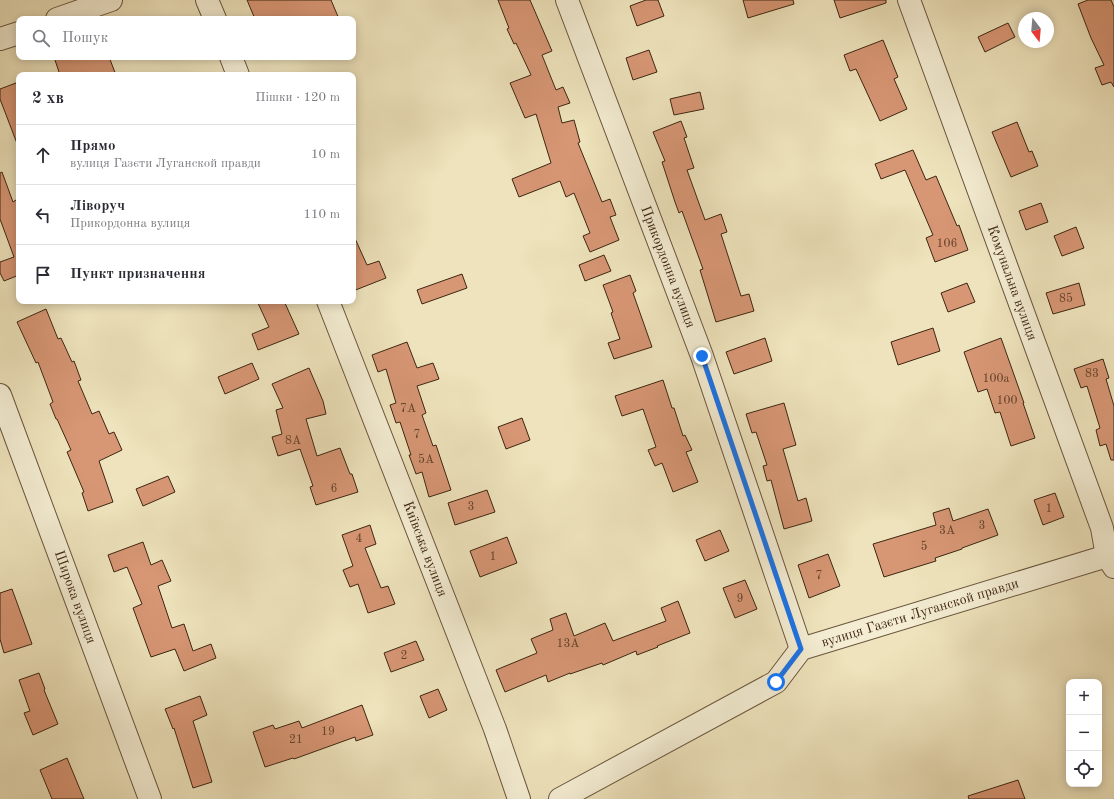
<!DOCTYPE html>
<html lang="uk">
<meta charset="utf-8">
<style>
:root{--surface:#fff;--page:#f2f2f3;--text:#2b2b33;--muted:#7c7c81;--line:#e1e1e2}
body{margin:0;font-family:"Old Standard TT",serif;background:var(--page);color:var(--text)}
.controls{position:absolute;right:12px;bottom:12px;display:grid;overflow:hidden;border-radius:8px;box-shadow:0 2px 10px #0003}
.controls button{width:36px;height:36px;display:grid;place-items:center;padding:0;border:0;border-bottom:1px solid var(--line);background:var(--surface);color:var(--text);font:20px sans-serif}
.compass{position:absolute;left:1018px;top:12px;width:36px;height:36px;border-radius:50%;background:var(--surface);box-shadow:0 2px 10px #0003;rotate:164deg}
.stop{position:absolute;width:12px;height:12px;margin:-9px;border:3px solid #1a73e8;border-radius:50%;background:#fff}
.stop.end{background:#1a73e8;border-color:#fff;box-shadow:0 1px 4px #0008}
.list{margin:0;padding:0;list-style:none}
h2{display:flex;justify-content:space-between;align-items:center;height:52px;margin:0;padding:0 16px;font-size:17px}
h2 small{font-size:13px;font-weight:400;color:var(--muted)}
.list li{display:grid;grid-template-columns:26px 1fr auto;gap:12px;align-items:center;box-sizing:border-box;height:60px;padding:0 16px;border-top:1px solid var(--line)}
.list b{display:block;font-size:15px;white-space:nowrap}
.list p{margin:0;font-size:13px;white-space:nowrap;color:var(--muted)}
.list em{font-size:13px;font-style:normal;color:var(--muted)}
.icon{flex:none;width:22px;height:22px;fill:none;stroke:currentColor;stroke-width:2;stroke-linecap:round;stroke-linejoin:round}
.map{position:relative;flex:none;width:1114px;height:799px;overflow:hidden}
.search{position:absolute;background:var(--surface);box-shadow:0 2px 10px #0003;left:16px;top:16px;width:340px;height:44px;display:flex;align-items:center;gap:10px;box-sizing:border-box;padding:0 14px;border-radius:8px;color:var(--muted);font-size:15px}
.panel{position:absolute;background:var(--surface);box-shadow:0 2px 10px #0003;left:16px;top:72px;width:340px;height:232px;border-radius:8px}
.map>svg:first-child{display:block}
</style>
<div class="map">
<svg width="1114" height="799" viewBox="0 0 1114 799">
<rect width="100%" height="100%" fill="#eee3bc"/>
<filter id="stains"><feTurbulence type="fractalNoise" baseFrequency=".005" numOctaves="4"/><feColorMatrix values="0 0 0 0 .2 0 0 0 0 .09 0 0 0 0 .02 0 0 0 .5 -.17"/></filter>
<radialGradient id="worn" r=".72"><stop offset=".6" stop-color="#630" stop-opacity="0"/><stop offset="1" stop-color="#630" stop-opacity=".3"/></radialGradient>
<!-- building -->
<g fill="#d79674" stroke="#3d2612">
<polygon points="247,0 331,0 339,19 255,19"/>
<polygon points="498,0 530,0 552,51 542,55 556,90 563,87 570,103 558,107 562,123 574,120 580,142 578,143 602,202 610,199 616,215 610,217 619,240 590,252 583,236 590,233 574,193 566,197 560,181 519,197 512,179 551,163 536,114 525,118 510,83 531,75 516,43 514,44 507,29 509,28"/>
<polygon points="646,0 658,0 664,16 637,26 630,6"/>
<polygon points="743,0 793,0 794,4 748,18"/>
<polygon points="834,0 886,0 886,3 840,18"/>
<polygon points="1088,0 1111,0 1114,7 1114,87 1111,82 1102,85 1095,68 1104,65 1091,38 1078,4"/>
<polygon points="1008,23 1015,37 985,52 978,37"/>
<polygon points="883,40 898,77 894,79 907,109 880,121 856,69 850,71 844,55"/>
<polygon points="649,50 657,72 633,80 626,58"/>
<polygon points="54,57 109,57 116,75 60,75"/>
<polygon points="16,83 19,91 19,145 18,146 0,99 0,89"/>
<polygon points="700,92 704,109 674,115 670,99"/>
<polygon points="681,121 687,137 684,138 694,168 687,170 705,220 721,214 727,232 721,234 741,296 749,294 754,311 716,322 700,270 703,269 682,211 679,213 675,202 662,162 665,161 653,132"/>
<polygon points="1017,122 1029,152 1032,151 1038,166 1011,177 992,132"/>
<polygon points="913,150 926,180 936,176 957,226 959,225 968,250 935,262 926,238 933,235 905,170 881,179 875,164"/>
<polygon points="2,172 13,202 16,200 19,209 19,275 4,281 0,273 0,262 14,257 0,219 0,173"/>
<polygon points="1041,203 1048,222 1026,230 1019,211"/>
<polygon points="1076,227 1084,248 1062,256 1054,236"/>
<polygon points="353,234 367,265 379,261 386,278 353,291"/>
<polygon points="604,255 611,271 585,281 579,265"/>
<polygon points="462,274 467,288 422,304 417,290"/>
<polygon points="630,275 636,291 633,293 652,347 614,359 608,343 620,339 611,313 613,312 603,285"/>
<polygon points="967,283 975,302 948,312 941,293"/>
<polygon points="1079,283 1085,305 1053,314 1046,293"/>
<polygon points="257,301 284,301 299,334 258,350 252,334 269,327"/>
<polygon points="46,309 58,339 61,338 72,362 74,361 81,380 78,381 92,414 99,411 109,434 114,432 122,450 99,461 113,502 88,511 82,493 84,492 67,452 71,450 57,419 56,419 50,404 53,402 38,362 36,363 17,322"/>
<polygon points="933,328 940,351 898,365 891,342"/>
<polygon points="765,338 772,361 734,374 726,352"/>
<polygon points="1001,338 1024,403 1023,403 1035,438 1011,446 1000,412 995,413 987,389 978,392 964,352"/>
<polygon points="407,342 417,368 433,363 439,379 417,386 426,413 422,415 433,446 436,445 451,490 429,497 422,472 416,474 409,455 411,455 400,422 396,423 390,405 396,403 386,369 378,372 372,355"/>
<polygon points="1103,359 1109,378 1106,379 1114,406 1114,460 1111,460 1106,444 1100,446 1096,430 1100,428 1087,386 1081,388 1074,369"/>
<polygon points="252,363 259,379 225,394 218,377"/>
<polygon points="309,368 323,401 326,414 306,419 317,456 340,448 350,474 352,474 358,492 316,505 310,487 313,486 300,449 278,456 272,437 282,434 276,410 283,408 272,384"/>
<polygon points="663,380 672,408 674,408 683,436 685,435 692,450 686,452 698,482 673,492 662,463 655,466 648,450 656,447 643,409 622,416 615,396"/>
<polygon points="784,403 796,445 783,449 798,501 806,498 812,521 784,529 771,480 767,481 763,466 767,465 756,432 752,433 746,414"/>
<polygon points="522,418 530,440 506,449 498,427"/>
<polygon points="168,476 175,492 143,506 136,489"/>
<polygon points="487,490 495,512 455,525 448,503"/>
<polygon points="1055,493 1064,517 1043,525 1034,500"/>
<polygon points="949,508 953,521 988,509 998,535 962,548 962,549 935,558 936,561 884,577 873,544 936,525 933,513"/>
<polygon points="370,525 376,544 365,548 381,588 388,586 395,604 368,613 358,584 350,587 343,570 353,566 342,535"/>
<polygon points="720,530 729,551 705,561 696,540"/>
<polygon points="507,537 517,563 480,577 470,551"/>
<polygon points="143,542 151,565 162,560 171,581 158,586 172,628 184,624 193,651 211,644 216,658 184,671 175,649 151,657 133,608 142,604 127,567 114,572 108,555"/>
<polygon points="828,554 840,586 809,598 798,565"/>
<polygon points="745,580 757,609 735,618 723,588"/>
<polygon points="12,589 32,644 4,653 0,639 0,593"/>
<polygon points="678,601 690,633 657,646 658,647 637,655 636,651 603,665 602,663 570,674 570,673 548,682 546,675 505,692 496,670 537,653 531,639 553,630 550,619 566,613 574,636 605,623 613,641 666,621 661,608"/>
<polygon points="416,641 424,660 391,672 384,653"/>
<polygon points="39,673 45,689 44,690 58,724 33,735 24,713 30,711 19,680"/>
<polygon points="438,689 447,710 429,718 420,696"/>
<polygon points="200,696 207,715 193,721 212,782 193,788 174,728 173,729 165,709"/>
<polygon points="362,705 373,735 356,741 355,737 294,759 293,758 265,767 253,732 273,725 275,729 299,721 302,728"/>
<polygon points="67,758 84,799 52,799 40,770"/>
<polygon points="1018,780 1025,799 969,799 968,796"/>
</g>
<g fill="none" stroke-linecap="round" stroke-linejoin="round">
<!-- minor casing -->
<g stroke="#69553c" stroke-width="24">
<g id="minor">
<polyline points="207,0 215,19"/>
<polyline points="567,0 702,356 801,649"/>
<polyline points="909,0 1102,528 1107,556 1114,567"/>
<polyline points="57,19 111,0"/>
<polyline points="0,39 19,33"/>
<polyline points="231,57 238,75"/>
<polyline points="328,301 495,729 519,799"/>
<polyline points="0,395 150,799"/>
<polyline points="560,799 776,682 801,649 1107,556"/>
</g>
</g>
<!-- minor -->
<use href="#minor" stroke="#f4edd3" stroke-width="22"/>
</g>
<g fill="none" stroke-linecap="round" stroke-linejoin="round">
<!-- route -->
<polyline stroke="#1a73e8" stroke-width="5" points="702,356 801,649 776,682"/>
</g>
<g text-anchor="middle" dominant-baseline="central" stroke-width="3" stroke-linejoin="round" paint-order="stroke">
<!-- number labels -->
<g font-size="12" fill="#64422a">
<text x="947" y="244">106</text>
<text x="1066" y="299">85</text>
<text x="1092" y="374">83</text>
<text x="996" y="379">100а</text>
<text x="1007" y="401">100</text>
<text x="408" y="409">7А</text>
<text x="417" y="435">7</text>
<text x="293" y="441">8А</text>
<text x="426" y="460">5А</text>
<text x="334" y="489">6</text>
<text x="471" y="507">3</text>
<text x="1049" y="509">1</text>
<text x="982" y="526">3</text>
<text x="947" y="531">3А</text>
<text x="359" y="539">4</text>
<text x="924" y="547">5</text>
<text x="493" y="557">1</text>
<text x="819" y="576">7</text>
<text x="740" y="599">9</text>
<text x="568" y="644">13А</text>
<text x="404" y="656">2</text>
<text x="328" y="732">19</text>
<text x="296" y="740">21</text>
</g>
<!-- street labels -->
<g font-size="14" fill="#3d2612" stroke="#f4edd3">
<text transform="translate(668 267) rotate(69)">Прикордонна вулиця</text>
<text transform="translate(1012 283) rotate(70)">Комунальна вулиця</text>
<text transform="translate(425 549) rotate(69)">Київська вулиця</text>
<text transform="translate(75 597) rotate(70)">Широка вулиця</text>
<text transform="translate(920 613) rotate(-17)">вулиця Газєти Луганской правди</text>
</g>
</g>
<rect width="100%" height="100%" filter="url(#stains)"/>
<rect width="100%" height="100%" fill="url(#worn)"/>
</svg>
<div class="controls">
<button>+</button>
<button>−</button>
<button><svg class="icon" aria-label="locate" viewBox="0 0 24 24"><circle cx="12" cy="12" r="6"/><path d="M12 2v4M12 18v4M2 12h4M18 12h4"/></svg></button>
</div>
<svg class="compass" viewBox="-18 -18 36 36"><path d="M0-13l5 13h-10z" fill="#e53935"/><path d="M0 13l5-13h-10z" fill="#7c7c81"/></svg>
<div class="stop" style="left:776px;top:682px"></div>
<div class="stop end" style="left:702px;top:356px"></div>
<div class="search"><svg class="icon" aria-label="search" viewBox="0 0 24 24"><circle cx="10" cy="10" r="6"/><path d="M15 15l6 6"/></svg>Пошук</div>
<section class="panel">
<h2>2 хв<small>Пішки · 120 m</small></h2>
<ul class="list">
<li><svg class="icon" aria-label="ahead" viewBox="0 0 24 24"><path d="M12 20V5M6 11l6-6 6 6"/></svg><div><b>Прямо</b><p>вулиця Газєти Луганской правди</p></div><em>10 m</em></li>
<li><svg class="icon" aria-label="left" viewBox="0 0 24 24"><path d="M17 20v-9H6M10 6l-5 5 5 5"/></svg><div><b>Ліворуч</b><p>Прикордонна вулиця</p></div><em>110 m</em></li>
<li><svg class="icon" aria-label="arrive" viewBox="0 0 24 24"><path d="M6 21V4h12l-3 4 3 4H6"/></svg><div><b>Пункт призначення</b></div></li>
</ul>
</section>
</div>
